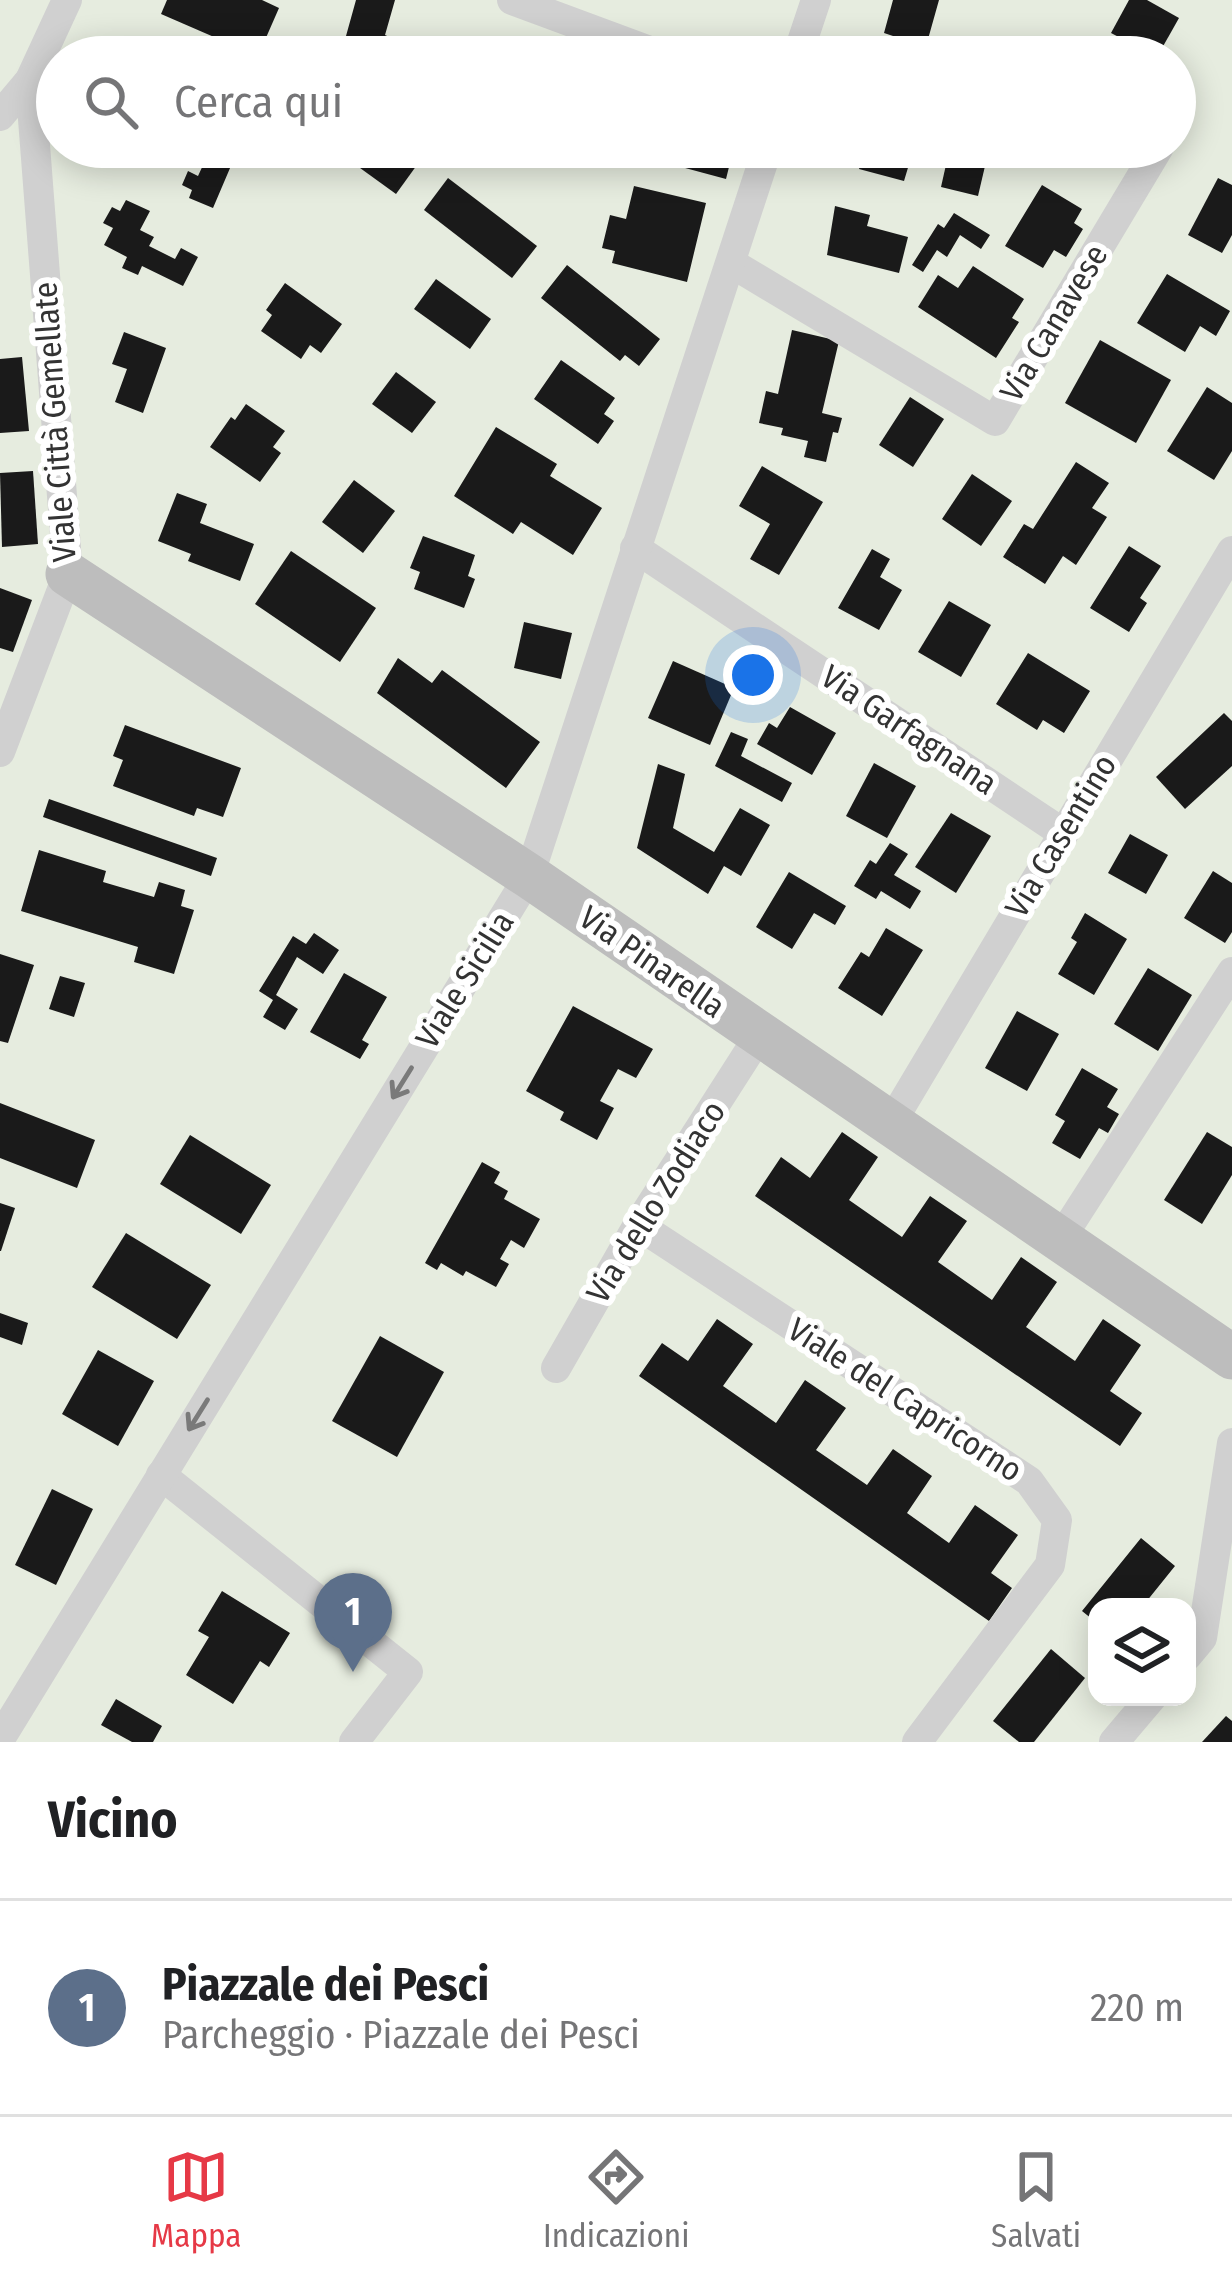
<!DOCTYPE html>
<html lang="it">
<meta charset="utf-8">
<style>
:root{--surface:#fff;--page:#f6f6f6;--text:#202124;--muted:#757577;--line:#e0e0e0;--accent:#e63946}
body{margin:0;font-family:"Fira Sans Condensed",sans-serif;background:var(--page);color:var(--text)}
.controls{position:absolute;right:36px;bottom:36px;display:grid;overflow:hidden;border-radius:24px;box-shadow:0 6px 30px #0003}
.controls button{width:108px;height:108px;display:grid;place-items:center;padding:0;border:0;border-bottom:3px solid var(--line);background:var(--surface);color:var(--text);font:60px sans-serif}
.you{position:absolute;left:753px;top:675px;width:42px;height:42px;margin:-30px;border:9px solid #fff;border-radius:50%;background:#1a73e8;box-shadow:0 0 0 18px #1a73e833}
.badge{display:grid;place-items:center;width:78px;height:78px;border-radius:50%;background:var(--accent);color:#fff;font-size:39px;font-weight:700}
.pin{position:absolute;translate:-50% -99px;filter:drop-shadow(0 3px 6px #0008)}
.pin::after{content:'';position:absolute;top:63px;width:42px;height:36px;background:inherit;clip-path:polygon(0 0,100% 0,50% 100%)}
.list{margin:0;padding:0;list-style:none}
h2{display:flex;justify-content:space-between;align-items:center;height:156px;margin:0;padding:0 48px;font-size:51px}
h2 small{font-size:39px;font-weight:400;color:var(--muted)}
.list li{display:grid;grid-template-columns:78px 1fr auto;gap:36px;align-items:center;box-sizing:border-box;height:216px;padding:0 48px;border-top:3px solid var(--line)}
.list b{display:block;font-size:45px;white-space:nowrap}
.list p{margin:0;font-size:39px;white-space:nowrap;color:var(--muted)}
.list em{font-size:39px;font-style:normal;color:var(--muted)}
.icon{flex:none;width:66px;height:66px;fill:none;stroke:currentColor;stroke-width:2;stroke-linecap:round;stroke-linejoin:round}
.map{position:relative;flex:none;width:1232px;height:1742px;overflow:hidden}
.search{position:absolute;background:var(--surface);box-shadow:0 6px 30px #0003;left:36px;right:36px;top:36px;height:132px;display:flex;align-items:center;gap:30px;box-sizing:border-box;padding:0 42px;border-radius:66px;color:var(--muted);font-size:45px}
.sheet{height:372px;background:var(--surface)}
nav{display:flex;justify-content:space-around;align-items:center;box-sizing:border-box;height:168px;border-top:3px solid var(--line);background:var(--surface);font-size:33px;color:var(--muted)}
nav a{display:grid;justify-items:center;gap:6px}
nav .on{color:var(--accent)}
.map>svg:first-child{display:block}
</style>
<div class="map">
<svg width="1232" height="1742" viewBox="0 0 1232 1742">
<rect width="100%" height="100%" fill="#fff"/>
<!-- green -->
<path fill="#e6ecdf" fill-rule="evenodd" d="M 0,0 L 1232,0 L 1232,1742 L 0,1742 ZM 57,57 L 1175,57 L 1175,147 L 57,147 ZM 1097,1607 L 1187,1607 L 1187,1697 L 1097,1697 Z"/>
<!-- building -->
<g fill="#1a1a1a">
<polygon points="167,0 262,0 279,8 258,56 161,14"/>
<polygon points="356,0 395,0 385,35 432,57 341,54"/>
<polygon points="893,0 939,0 923,57 891,55 896,37 884,33"/>
<polygon points="1129,0 1147,0 1179,18 1157,57 1111,33"/>
<polygon points="515,38 558,50 556,57 483,57 488,40 512,46"/>
<polygon points="1005,39 1049,52 1047,57 999,57"/>
<polygon points="213,147 239,147 213,208 189,198 192,190 182,185 188,171 198,176 204,163 196,160 201,149 211,153"/>
<polygon points="331,147 407,147 422,158 396,194"/>
<polygon points="651,147 734,147 726,179 648,158"/>
<polygon points="865,147 900,147 897,158 910,161 904,181 859,169"/>
<polygon points="950,147 989,149 978,196 941,187"/>
<polygon points="448,178 537,246 512,278 424,210"/>
<polygon points="1218,178 1232,185 1232,235 1222,253 1188,235"/>
<polygon points="1042,185 1082,209 1074,223 1083,229 1066,257 1054,250 1043,268 1005,246"/>
<polygon points="634,186 706,203 687,282 612,263 615,251 602,248 610,215 626,219"/>
<polygon points="126,200 150,211 140,230 154,237 149,246 175,259 181,248 198,257 183,286 142,266 138,275 122,268 127,257 104,245 113,228 103,223 112,207 120,211"/>
<polygon points="835,206 870,215 867,226 908,237 899,273 827,255"/>
<polygon points="954,213 990,235 981,249 960,235 947,257 937,250 923,272 912,265 938,224 944,228"/>
<polygon points="567,265 660,339 639,366 625,355 620,361 541,298"/>
<polygon points="973,266 1024,299 1012,318 1019,322 996,358 918,307 938,275 958,288"/>
<polygon points="1167,274 1230,311 1216,336 1200,326 1185,352 1137,323"/>
<polygon points="436,279 491,319 470,349 414,309"/>
<polygon points="285,283 342,324 321,353 310,345 301,359 261,331 272,315 266,310"/>
<polygon points="792,330 839,341 822,413 842,418 838,433 833,432 826,462 804,457 808,441 781,435 783,428 759,423 766,391 778,394"/>
<polygon points="124,332 166,348 143,413 115,402 127,369 112,364"/>
<polygon points="1100,340 1171,380 1136,443 1065,403"/>
<polygon points="22,357 29,431 0,433 0,359"/>
<polygon points="561,360 615,398 604,414 614,421 598,444 534,399"/>
<polygon points="396,372 436,402 412,433 372,404"/>
<polygon points="1207,387 1232,403 1232,451 1214,480 1167,451"/>
<polygon points="910,397 944,419 913,467 879,445"/>
<polygon points="246,404 285,431 273,447 281,453 260,482 210,447 231,417 235,420"/>
<polygon points="496,427 557,464 550,476 602,508 573,555 521,522 513,534 454,496"/>
<polygon points="1076,462 1109,483 1092,508 1107,517 1076,565 1063,556 1045,584 1003,557 1024,524 1033,529"/>
<polygon points="762,466 823,502 779,575 750,559 770,524 739,506"/>
<polygon points="33,471 38,544 2,547 0,473"/>
<polygon points="972,474 1012,501 981,546 942,519"/>
<polygon points="354,480 395,511 363,553 322,522"/>
<polygon points="177,493 207,504 200,523 254,544 240,581 188,561 191,554 158,541"/>
<polygon points="423,536 475,555 468,576 475,579 464,608 414,589 420,572 410,568"/>
<polygon points="1129,546 1161,566 1140,598 1147,603 1129,632 1090,608"/>
<polygon points="872,549 890,559 880,577 902,590 879,630 838,608"/>
<polygon points="291,551 376,608 340,662 255,604"/>
<polygon points="0,588 32,600 13,652 0,648"/>
<polygon points="949,601 991,625 961,677 918,652"/>
<polygon points="524,622 572,633 561,679 514,668"/>
<polygon points="1028,653 1090,691 1064,733 1043,720 1037,730 996,704"/>
<polygon points="398,658 432,683 442,670 540,742 506,788 377,693"/>
<polygon points="673,661 734,688 710,745 648,718"/>
<polygon points="790,707 836,733 812,775 757,744 769,723 777,728"/>
<polygon points="1224,713 1232,721 1232,766 1185,809 1156,777"/>
<polygon points="125,725 241,768 223,817 197,808 194,816 113,786 123,760 113,756"/>
<polygon points="731,732 748,739 741,756 792,783 782,802 715,766"/>
<polygon points="874,763 916,786 887,838 846,816"/>
<polygon points="658,764 685,774 673,828 714,852 740,808 770,825 741,876 724,866 708,894 637,848"/>
<polygon points="49,799 217,858 211,876 43,817"/>
<polygon points="951,813 991,836 956,893 915,867"/>
<polygon points="1130,834 1168,855 1146,894 1108,873"/>
<polygon points="890,843 908,854 894,875 921,891 910,909 881,891 876,899 854,886 870,860 876,864"/>
<polygon points="39,850 106,871 103,882 154,897 159,882 185,890 181,906 194,910 174,974 134,962 138,947 21,911"/>
<polygon points="1213,871 1232,883 1232,932 1225,943 1184,918"/>
<polygon points="789,872 846,906 835,925 814,913 792,949 756,927"/>
<polygon points="1085,913 1127,939 1094,995 1058,974 1077,942 1071,938"/>
<polygon points="886,928 923,950 882,1016 838,988 861,952 869,957"/>
<polygon points="314,933 339,950 323,974 297,957 276,995 298,1009 285,1030 263,1017 273,1000 259,991 293,936 306,944"/>
<polygon points="0,954 34,965 8,1043 0,1041"/>
<polygon points="1148,968 1192,995 1158,1051 1114,1024"/>
<polygon points="344,973 387,997 362,1040 369,1044 360,1059 310,1032"/>
<polygon points="60,976 85,983 74,1017 49,1009"/>
<polygon points="573,1006 653,1049 636,1078 618,1069 600,1101 614,1108 597,1140 560,1120 564,1112 526,1091"/>
<polygon points="1017,1011 1059,1034 1027,1091 985,1068"/>
<polygon points="1082,1068 1118,1089 1107,1107 1119,1114 1108,1133 1099,1128 1080,1159 1052,1143 1065,1121 1055,1115"/>
<polygon points="0,1103 95,1140 77,1188 0,1158"/>
<polygon points="842,1132 878,1157 849,1200 902,1237 930,1196 967,1221 938,1262 992,1300 1021,1257 1057,1282 1026,1327 1075,1361 1103,1319 1141,1345 1110,1391 1142,1413 1120,1446 755,1196 781,1157 810,1178"/>
<polygon points="1207,1132 1232,1147 1232,1175 1202,1224 1164,1200"/>
<polygon points="190,1135 271,1185 241,1234 160,1184"/>
<polygon points="482,1162 500,1172 494,1183 508,1191 504,1199 540,1219 524,1248 511,1240 500,1259 509,1264 496,1287 466,1271 463,1276 441,1263 437,1270 425,1263"/>
<polygon points="0,1203 15,1208 1,1251 0,1251"/>
<polygon points="126,1233 211,1285 177,1339 92,1287"/>
<polygon points="0,1313 28,1323 22,1345 0,1337"/>
<polygon points="717,1319 753,1344 723,1386 776,1423 805,1380 846,1408 816,1450 867,1485 893,1449 932,1476 907,1513 949,1543 975,1505 1018,1535 991,1573 1012,1588 989,1621 639,1376 662,1343 688,1361"/>
<polygon points="380,1336 444,1372 397,1457 332,1421"/>
<polygon points="98,1350 154,1381 118,1446 62,1414"/>
<polygon points="52,1489 93,1509 56,1585 15,1565"/>
<polygon points="1141,1538 1175,1566 1142,1607 1097,1607 1097,1623 1082,1611"/>
<polygon points="222,1591 290,1633 269,1667 260,1661 233,1704 186,1675 209,1637 198,1631"/>
<polygon points="1051,1649 1085,1678 1034,1742 1019,1742 993,1721"/>
<polygon points="116,1699 162,1726 153,1742 132,1742 101,1725"/>
<polygon points="1226,1716 1232,1721 1232,1742 1202,1742"/>
</g>
<g fill="none" stroke-linecap="round" stroke-linejoin="round">
<!-- street -->
<g stroke="#d0d0d0" stroke-width="30">
<polyline points="512,0 666,57"/>
<polyline points="797,57 816,0"/>
<polyline points="0,116 30,80 67,0"/>
<polyline points="731,263 995,421 1159,147"/>
<polyline points="635,548 1063,833"/>
<polyline points="0,752 68,574 30,80"/>
<polyline points="891,1123 1232,551"/>
<polyline points="638,1225 1029,1481 1057,1520 1050,1565 917,1742"/>
<polyline points="1061,1238 1232,972"/>
<polyline points="556,1368 638,1225 759,1036"/>
<polyline points="161,1475 408,1672 354,1742"/>
<polyline points="1187,1656 1202,1638 1232,1443"/>
<polyline points="0,1739 529,876 768,147"/>
<polyline points="1114,1742 1152,1697"/>
</g>
<!-- secondary -->
<polyline stroke="#bdbdbd" stroke-width="45" points="68,574 529,876 1232,1357"/>
</g>
<!-- one-way arrows -->
<defs><path id="oneway-shaft" d="M-6 0H5M1.5-3L5.5 0L1.5 3" fill="none" stroke-width="1.6" stroke-linecap="round" stroke-linejoin="round" transform="scale(3)"/></defs>
<g stroke="#7a7a7a">
<use href="#oneway-shaft" transform="translate(402 1083) rotate(122)"/>
<use href="#oneway-shaft" transform="translate(198 1415) rotate(122)"/>
</g>
<g text-anchor="middle" dominant-baseline="central" stroke-width="12" stroke-linejoin="round" paint-order="stroke">
<!-- street labels -->
<g font-size="33" fill="#333" stroke="#fff">
<text transform="translate(1054 323) rotate(-59)">Via Canavese</text>
<text transform="translate(55 422) rotate(-94)">Viale Città Gemellate</text>
<text transform="translate(909 730) rotate(34)">Via Garfagnana</text>
<text transform="translate(1061 836) rotate(-59)">Via Casentino</text>
<text transform="translate(652 962) rotate(35)">Via Pinarella</text>
<text transform="translate(465 980) rotate(-58)">Viale Sicilia</text>
<text transform="translate(656 1202) rotate(-58)">Via dello Zodiaco</text>
<text transform="translate(905 1400) rotate(33)">Viale del Capricorno</text>
</g>
</g>
</svg>
<div class="controls">
<button><svg class="icon" aria-label="layers" viewBox="0 0 24 24"><path d="M12 4l9 5-9 5-9-5zM3 14l9 5 9-5"/></svg></button>
</div>
<div class="you"></div>
<div class="pin badge" style="left:353px;top:1672px;background:#5c6f8a">1</div>
<div class="search"><svg class="icon" aria-label="search" viewBox="0 0 24 24"><circle cx="10" cy="10" r="6"/><path d="M15 15l6 6"/></svg>Cerca qui</div>
</div>
<section class="sheet">
<h2>Vicino<small></small></h2>
<ul class="list">
<li><span class="badge" style="background:#5c6f8a">1</span><div><b>Piazzale dei Pesci</b><p>Parcheggio · Piazzale dei Pesci</p></div><em>220 m</em></li>
</ul>
</section>
<nav>
<a class="on"><svg class="icon" aria-label="map" viewBox="0 0 24 24"><path d="M3 6l6-2 6 2 6-2v14l-6 2-6-2-6 2zM9 4v14M15 6v14"/></svg>Mappa</a>
<a><svg class="icon" aria-label="directions" viewBox="0 0 24 24"><path d="M12 3l9 9-9 9-9-9zM9 14v-3h6M13 9l2 2-2 2"/></svg>Indicazioni</a>
<a><svg class="icon" aria-label="saved" viewBox="0 0 24 24"><path d="M7 4h10v16l-5-4-5 4z"/></svg>Salvati</a>
</nav>
